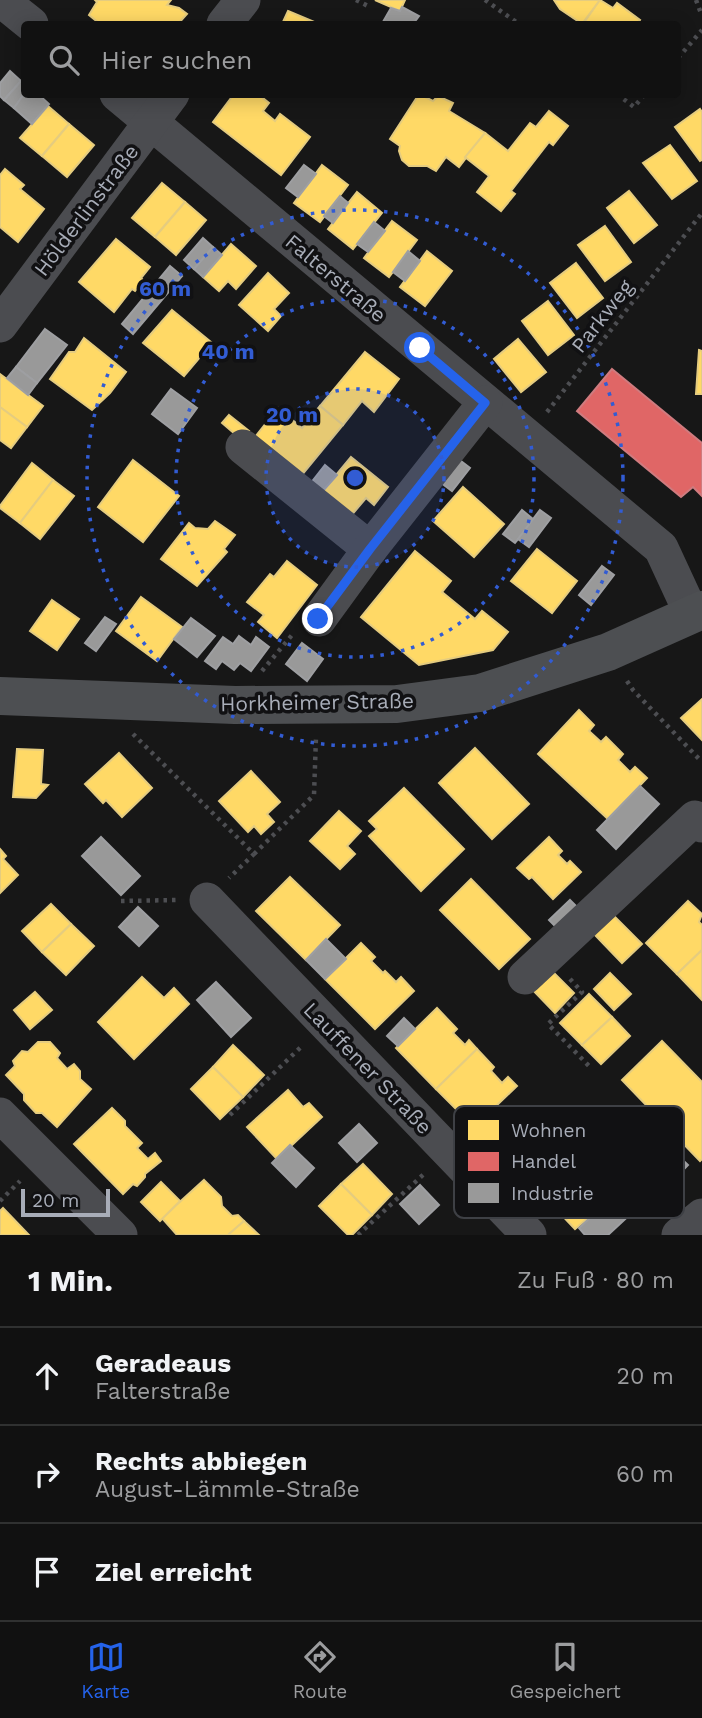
<!DOCTYPE html>
<html lang="de">
<meta charset="utf-8">
<style>
:root{--surface:#111;--page:#1e1f1f;--text:#f1f3f6;--muted:#9c9d9f;--line:#303131;--accent:#2563eb}
body{margin:0;font-family:"Work Sans",sans-serif;background:var(--page);color:var(--text)}
.scale{position:absolute;left:21px;bottom:18px;width:89px;box-sizing:border-box;padding-left:7px;border:4px solid #a8adb8;border-top:0;font-size:19px;line-height:24px;white-space:nowrap;color:#a8adb8;-webkit-text-stroke:5px #111113;paint-order:stroke}
.stop{position:absolute;width:21px;height:21px;margin:-16px;border:5px solid #2563eb;border-radius:50%;background:#fff}
.stop.end{background:#2563eb;border-color:#fff;box-shadow:0 2px 7px #0008}
.list{margin:0;padding:0;list-style:none}
h2{display:flex;justify-content:space-between;align-items:center;height:91px;margin:0;padding:0 28px;font-size:30px}
h2 small{font-size:23px;font-weight:400;color:var(--muted)}
.list li{display:grid;grid-template-columns:46px 1fr auto;gap:21px;align-items:center;box-sizing:border-box;height:98px;padding:0 28px;border-top:2px solid var(--line)}
.list b{display:block;font-size:26px;white-space:nowrap}
.list p{margin:0;font-size:23px;white-space:nowrap;color:var(--muted)}
.list em{font-size:23px;font-style:normal;color:var(--muted)}
.icon{flex:none;width:38px;height:38px;fill:none;stroke:currentColor;stroke-width:2;stroke-linecap:round;stroke-linejoin:round}
.map{position:relative;flex:none;width:702px;height:1235px;overflow:hidden}
.search{position:absolute;background:var(--surface);box-shadow:0 4px 18px #0003;left:21px;right:21px;top:21px;height:77px;display:flex;align-items:center;gap:18px;box-sizing:border-box;padding:0 24px;border-radius:7px;color:var(--muted);font-size:26px}
.sheet{height:385px;background:var(--surface)}
nav{display:flex;justify-content:space-around;align-items:center;box-sizing:border-box;height:98px;border-top:2px solid var(--line);background:var(--surface);font-size:19px;color:var(--muted)}
nav a{display:grid;justify-items:center;gap:4px}
nav .on{color:var(--accent)}
.map>svg:first-child{display:block}
</style>
<div class="map">
<svg width="702" height="1235" viewBox="0 0 702 1235">
<rect width="100%" height="100%" fill="#171717"/>
<!-- homes -->
<g fill="#ffd966" stroke="#e5cc7f" stroke-width="2">
<polygon points="95,0 171,0 167,5 179,8 187,14 178,24 100,24 89,15 97,2"/>
<polygon points="375,0 405,0 400,11"/>
<polygon points="554,0 600,0 582,24 560,9"/>
<polygon points="600,0 613,8 617,3 640,20 637,24 583,24"/>
<polygon points="288,11 319,24 282,24"/>
<polygon points="234,94 258,94 269,103 263,111 275,121 280,114 310,137 281,175 213,122"/>
<polygon points="419,94 433,101 438,96 453,103 449,111 485,133 459,167 446,157 436,171 427,166 409,166 402,160 399,151 400,146 390,139"/>
<polygon points="48,106 69,124 42,156 20,138"/>
<polygon points="700,109 702,112 702,160 700,161 675,127"/>
<polygon points="549,111 568,126 553,145 549,142 511,191 515,194 501,211 477,192 489,176 465,157 485,133 508,151 530,123 536,127"/>
<polygon points="69,124 94,145 67,177 42,156"/>
<polygon points="670,145 697,181 672,199 643,163"/>
<polygon points="322,165 348,185 320,222 294,203"/>
<polygon points="5,169 24,185 20,189 44,209 18,242 0,227 0,175"/>
<polygon points="162,183 185,202 155,237 132,218"/>
<polygon points="629,191 657,225 634,243 607,208"/>
<polygon points="357,192 382,213 353,249 328,229"/>
<polygon points="185,202 206,220 176,255 155,237"/>
<polygon points="392,221 417,240 389,277 364,258"/>
<polygon points="605,226 631,262 605,281 578,245"/>
<polygon points="116,239 150,267 141,278 144,281 135,291 132,289 114,312 79,282"/>
<polygon points="231,244 256,266 236,289 228,281 219,291 203,277"/>
<polygon points="427,251 452,271 425,306 400,287"/>
<polygon points="576,263 603,298 577,318 550,283"/>
<polygon points="268,273 289,293 274,309 281,316 268,331 239,305"/>
<polygon points="548,301 574,335 548,355 522,321"/>
<polygon points="172,310 212,343 184,376 143,343"/>
<polygon points="84,338 126,372 110,393 92,410 50,379 69,352 75,352"/>
<polygon points="518,339 546,372 521,392 494,359"/>
<polygon points="699,350 702,351 702,394 696,394"/>
<polygon points="365,352 399,379 374,412 362,401 343,425 320,406"/>
<polygon points="0,374 43,406 27,427 0,407"/>
<polygon points="320,406 343,425 301,476 255,437 278,408 302,428"/>
<polygon points="0,407 27,427 11,448 0,440"/>
<polygon points="229,415 249,431 242,440 222,423"/>
<polygon points="351,457 388,487 374,505 366,498 350,517 321,493"/>
<polygon points="133,460 179,496 143,542 98,507"/>
<polygon points="32,463 53,480 20,523 0,508 0,506"/>
<polygon points="53,480 74,496 40,539 20,523"/>
<polygon points="463,487 504,524 474,557 433,521"/>
<polygon points="215,521 235,535 224,549 227,552 197,586 161,559 189,523 195,528 208,529"/>
<polygon points="537,549 577,581 552,613 511,581"/>
<polygon points="415,551 451,581 442,592 475,619 482,611 508,632 493,650 419,665 361,617"/>
<polygon points="287,561 317,585 277,638 258,622 264,615 247,602 270,574 274,577"/>
<polygon points="141,597 182,627 157,661 116,631"/>
<polygon points="52,600 79,619 57,650 30,631"/>
<polygon points="702,699 702,740 681,718"/>
<polygon points="579,710 594,725 589,731 601,742 606,737 623,754 618,760 630,772 635,767 647,778 608,819 538,754"/>
<polygon points="475,748 529,804 492,839 439,783"/>
<polygon points="17,749 43,750 41,784 48,785 36,798 13,797"/>
<polygon points="119,753 152,788 122,817 106,800 103,803 85,784"/>
<polygon points="251,771 280,802 267,814 274,822 261,834 254,826 248,832 219,801"/>
<polygon points="404,788 464,849 421,891 369,836 377,829 369,821"/>
<polygon points="339,811 361,831 347,846 355,854 340,869 310,841"/>
<polygon points="549,837 562,851 558,855 567,864 570,861 581,872 553,899 532,877 529,879 517,868"/>
<polygon points="0,849 6,856 3,859 18,875 0,893"/>
<polygon points="290,877 340,925 306,960 256,911"/>
<polygon points="471,879 530,939 499,969 440,910"/>
<polygon points="688,901 702,914 699,922 702,925 702,950 677,974 646,943"/>
<polygon points="51,904 71,924 42,952 22,931"/>
<polygon points="613,915 642,944 622,963 594,934"/>
<polygon points="71,924 94,946 66,975 42,952"/>
<polygon points="361,943 375,957 371,961 383,973 385,971 396,982 401,977 414,991 375,1029 325,979"/>
<polygon points="702,950 702,1000 677,974"/>
<polygon points="546,965 574,993 555,1013 527,984"/>
<polygon points="610,973 631,994 614,1010 594,989"/>
<polygon points="142,977 164,998 174,988 189,1004 134,1059 98,1022"/>
<polygon points="35,992 52,1010 30,1029 14,1010"/>
<polygon points="589,994 612,1017 582,1045 560,1023"/>
<polygon points="437,1008 457,1029 453,1033 465,1045 469,1040 477,1049 436,1089 396,1048"/>
<polygon points="612,1017 630,1036 601,1064 582,1045"/>
<polygon points="662,1041 702,1082 702,1159 700,1161 622,1080"/>
<polygon points="38,1042 50,1042 60,1053 57,1058 67,1069 74,1064 80,1071 80,1079 91,1089 57,1127 42,1113 36,1113 24,1100 24,1094 6,1075 15,1066 13,1061 22,1051 28,1052"/>
<polygon points="233,1045 264,1075 243,1097 213,1067"/>
<polygon points="477,1049 494,1067 491,1071 502,1083 508,1077 517,1086 474,1127 436,1089"/>
<polygon points="213,1067 243,1097 220,1119 191,1089"/>
<polygon points="288,1090 303,1107 309,1103 322,1117 277,1159 247,1127"/>
<polygon points="112,1108 125,1121 125,1126 142,1143 137,1148 148,1159 155,1153 161,1161 145,1174 145,1177 137,1186 133,1184 123,1194 74,1144"/>
<polygon points="582,1152 595,1168 595,1176 604,1184 611,1183 619,1191 575,1229 539,1191"/>
<polygon points="363,1164 392,1194 372,1215 341,1184"/>
<polygon points="204,1180 221,1197 222,1206 232,1216 238,1215 244,1221 228,1235 177,1235 162,1218"/>
<polygon points="161,1182 180,1201 160,1221 141,1202"/>
<polygon points="341,1184 372,1215 352,1235 348,1235 319,1206"/>
<polygon points="3,1208 29,1235 0,1235 0,1211"/>
<polygon points="244,1221 259,1235 228,1235"/>
</g>
<!-- shops -->
<polygon fill="#e06666" stroke="#cf7b7f" stroke-width="2" points="612,369 702,443 702,496 693,487 681,497 577,411"/>
<!-- industry -->
<g fill="#999" stroke="#9e9fa2" stroke-width="2">
<polygon points="402,7 419,16 413,24 390,24 383,22 391,8 400,11"/>
<polygon points="10,71 21,81 4,100 0,96 0,83"/>
<polygon points="21,81 24,84 24,94 14,108 4,100"/>
<polygon points="24,94 38,94 49,104 32,124 14,108"/>
<polygon points="304,165 316,174 298,197 286,188"/>
<polygon points="340,196 348,203 333,223 324,216"/>
<polygon points="374,222 385,231 368,252 357,244"/>
<polygon points="203,238 213,247 194,269 184,260"/>
<polygon points="213,247 222,255 203,277 194,269"/>
<polygon points="408,251 420,261 405,281 393,272"/>
<polygon points="170,266 182,276 133,334 122,324"/>
<polygon points="45,329 67,345 37,383 16,367"/>
<polygon points="16,367 37,383 28,395 7,378"/>
<polygon points="171,389 197,408 178,434 152,414"/>
<polygon points="457,458 470,468 452,491 440,482"/>
<polygon points="325,465 337,475 321,493 310,484"/>
<polygon points="522,510 534,520 515,543 503,534"/>
<polygon points="540,510 551,518 529,547 518,539"/>
<polygon points="602,566 614,575 591,605 579,595"/>
<polygon points="105,617 116,624 96,651 85,643"/>
<polygon points="191,618 215,636 197,657 174,639"/>
<polygon points="239,636 251,645 256,637 269,647 251,671 240,663 234,670 222,661 216,669 205,661 223,637 233,644"/>
<polygon points="302,643 323,659 307,681 286,664"/>
<polygon points="640,786 659,804 616,849 597,830"/>
<polygon points="101,837 140,876 121,895 82,856"/>
<polygon points="570,900 580,910 559,930 549,920"/>
<polygon points="138,907 158,926 139,946 119,927"/>
<polygon points="326,939 346,959 325,979 306,960"/>
<polygon points="216,982 251,1018 231,1037 197,1000"/>
<polygon points="404,1018 415,1029 398,1046 387,1036"/>
<polygon points="359,1124 377,1143 357,1162 339,1143"/>
<polygon points="290,1145 314,1168 296,1187 272,1163"/>
<polygon points="669,1147 688,1165 653,1201 634,1182"/>
<polygon points="632,1179 649,1197 608,1235 585,1235 579,1228"/>
<polygon points="420,1185 439,1205 419,1224 400,1204"/>
</g>
<g fill="none" stroke-linecap="round" stroke-linejoin="round">
<!-- path -->
<g stroke="#4d4e52" stroke-width="4.5" stroke-dasharray="3.5 5" stroke-linecap="butt">
<polyline points="356,0 368,6"/>
<polyline points="485,0 519,24"/>
<polyline points="696,0 702,16"/>
<polyline points="678,58 702,30"/>
<polyline points="617,94 634,107 645,94"/>
<polyline points="547,412 702,213"/>
<polyline points="262,671 292,635"/>
<polyline points="627,681 633,690 702,762"/>
<polyline points="133,734 254,854 229,878"/>
<polyline points="254,854 314,795 316,737"/>
<polyline points="121,901 177,900"/>
<polyline points="570,979 582,992 548,1024 589,1066"/>
<polyline points="230,1115 302,1046"/>
<polyline points="0,1201 20,1181"/>
<polyline points="358,1235 425,1173"/>
</g>
<!-- minor -->
<g stroke="#4b4c50" stroke-width="35">
<polyline points="1,0 31,24"/>
<polyline points="224,24 243,0"/>
<polyline points="117,94 661,548 692,615"/>
<polyline points="0,325 172,94"/>
<polyline points="243,447 370,549"/>
<polyline points="319,619 370,549 485,403"/>
<polyline points="207,900 529,1235"/>
<polyline points="525,977 695,818 702,825"/>
<polyline points="0,1115 120,1235"/>
<polyline points="679,1235 702,1216"/>
</g>
<!-- major -->
<polyline stroke="#4d4f52" stroke-width="38" points="0,696 235,705 397,704 480,693 608,652 702,610"/>
</g>
<g fill="none" stroke-linecap="round" stroke-linejoin="round">
<!-- route -->
<polyline stroke="#2563eb" stroke-width="9" points="318,619 370,549 485,403 420,348"/>
</g>
<!-- distance rings -->
<circle cx="355" cy="478" r="89" fill="#325cd3" fill-opacity=".12"/>
<g fill="none" stroke="#325cd3" stroke-width="3.5" stroke-dasharray="3.5 7">
<circle cx="355" cy="478" r="89"/>
<circle cx="355" cy="478" r="179"/>
<circle cx="355" cy="478" r="268"/>
</g>
<g text-anchor="middle" dominant-baseline="central" stroke-width="7" stroke-linejoin="round" paint-order="stroke">
<!-- street labels -->
<g font-size="21" fill="#a8adb8" stroke="#111113">
<text transform="translate(86 210) rotate(-53)">Hölderlinstraße</text>
<text transform="translate(336 278) rotate(40)">Falterstraße</text>
<text transform="translate(602 316) rotate(-52)">Parkweg</text>
<text transform="translate(317 702) rotate(-1)">Horkheimer Straße</text>
<text transform="translate(368 1068) rotate(46)">Lauffener Straße</text>
</g>
</g>
<!-- legend -->
<rect x="454" y="1106" width="230" height="112" rx="10" fill="#111113" stroke="#3e4045" stroke-width="2"/>
<rect x="468" y="1120" width="31" height="20" fill="#ffd966"/>
<rect x="468" y="1152" width="31" height="19" fill="#e06666"/>
<rect x="468" y="1183" width="31" height="20" fill="#999"/>
<g font-size="19" fill="#a8adb8">
<text x="511" y="1137">Wohnen</text>
<text x="511" y="1168">Handel</text>
<text x="511" y="1200">Industrie</text>
</g>
<circle cx="355" cy="478" r="10" fill="#325cd3" stroke="#111113" stroke-width="3.5"/>
<g font-size="21" text-anchor="middle" font-weight="bold" fill="#325cd3" stroke="#111113" stroke-width="7" stroke-linejoin="round" paint-order="stroke">
<text x="165" y="296">60 m</text>
<text x="228" y="359">40 m</text>
<text x="292" y="422">20 m</text>
</g>
</svg>
<div class="scale">20 m</div>
<div class="stop" style="left:420px;top:348px"></div>
<div class="stop end" style="left:318px;top:619px"></div>
<div class="search"><svg class="icon" aria-label="search" viewBox="0 0 24 24"><circle cx="10" cy="10" r="6"/><path d="M15 15l6 6"/></svg>Hier suchen</div>
</div>
<section class="sheet">
<h2>1 Min.<small>Zu Fuß · 80 m</small></h2>
<ul class="list">
<li><svg class="icon" aria-label="ahead" viewBox="0 0 24 24"><path d="M12 20V5M6 11l6-6 6 6"/></svg><div><b>Geradeaus</b><p>Falterstraße</p></div><em>20 m</em></li>
<li><svg class="icon" aria-label="right" viewBox="0 0 24 24"><path d="M7 20v-9h11M14 6l5 5-5 5"/></svg><div><b>Rechts abbiegen</b><p>August-Lämmle-Straße</p></div><em>60 m</em></li>
<li><svg class="icon" aria-label="arrive" viewBox="0 0 24 24"><path d="M6 21V4h12l-3 4 3 4H6"/></svg><div><b>Ziel erreicht</b></div></li>
</ul>
</section>
<nav>
<a class="on"><svg class="icon" aria-label="map" viewBox="0 0 24 24"><path d="M3 6l6-2 6 2 6-2v14l-6 2-6-2-6 2zM9 4v14M15 6v14"/></svg>Karte</a>
<a><svg class="icon" aria-label="directions" viewBox="0 0 24 24"><path d="M12 3l9 9-9 9-9-9zM9 14v-3h6M13 9l2 2-2 2"/></svg>Route</a>
<a><svg class="icon" aria-label="saved" viewBox="0 0 24 24"><path d="M7 4h10v16l-5-4-5 4z"/></svg>Gespeichert</a>
</nav>
